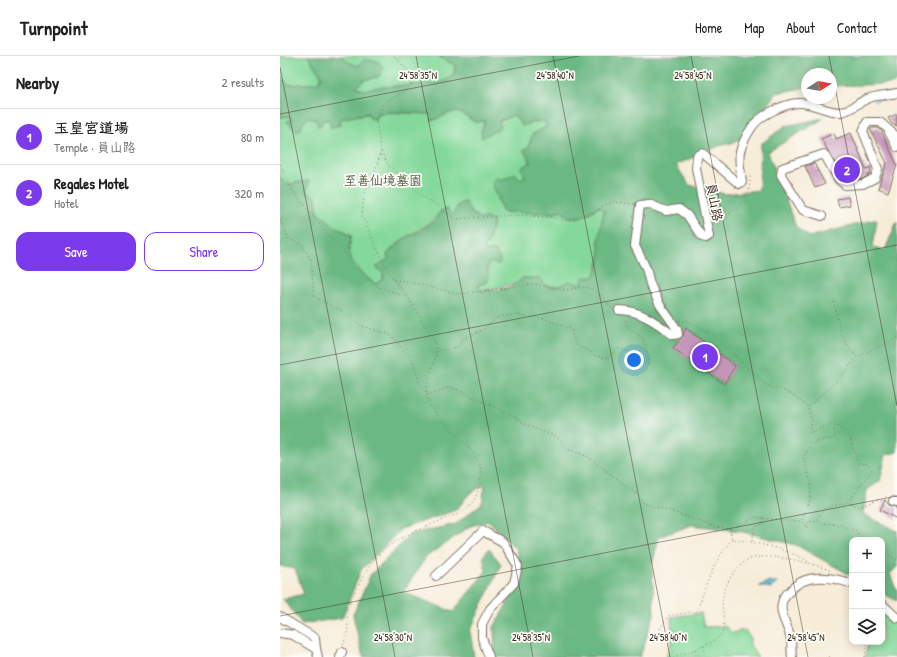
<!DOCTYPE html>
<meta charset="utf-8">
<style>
:root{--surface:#fff;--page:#f2f2f2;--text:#222;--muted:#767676;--line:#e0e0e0;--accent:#7c3aed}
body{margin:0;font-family:"Patrick Hand","LXGW WenKai TC",sans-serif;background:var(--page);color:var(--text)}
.controls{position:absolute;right:12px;bottom:12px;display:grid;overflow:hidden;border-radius:8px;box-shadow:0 2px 10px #0003}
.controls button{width:36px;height:36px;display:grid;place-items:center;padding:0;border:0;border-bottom:1px solid var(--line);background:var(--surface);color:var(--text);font:20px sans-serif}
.compass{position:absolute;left:521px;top:12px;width:36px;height:36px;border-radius:50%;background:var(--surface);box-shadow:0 2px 10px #0003;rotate:79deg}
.you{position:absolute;left:354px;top:304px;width:14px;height:14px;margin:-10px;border:3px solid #fff;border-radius:50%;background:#1a73e8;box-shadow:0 0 0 6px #1a73e833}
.badge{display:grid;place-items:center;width:26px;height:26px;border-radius:50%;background:var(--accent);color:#fff;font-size:13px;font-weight:700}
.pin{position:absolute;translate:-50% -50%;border:2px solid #fff;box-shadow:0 1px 4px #0006}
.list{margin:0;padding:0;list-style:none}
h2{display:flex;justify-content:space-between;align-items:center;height:52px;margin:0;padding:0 16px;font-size:17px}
h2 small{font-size:13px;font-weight:400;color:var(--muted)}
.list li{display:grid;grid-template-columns:26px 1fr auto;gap:12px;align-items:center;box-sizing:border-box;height:56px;padding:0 16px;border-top:1px solid var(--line)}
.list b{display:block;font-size:15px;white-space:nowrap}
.list p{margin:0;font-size:13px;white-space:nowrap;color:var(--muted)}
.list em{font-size:13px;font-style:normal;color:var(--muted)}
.actions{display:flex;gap:8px;padding:12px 16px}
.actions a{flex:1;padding:9px 0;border:1px solid var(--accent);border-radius:12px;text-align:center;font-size:14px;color:var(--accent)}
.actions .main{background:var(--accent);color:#fff}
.icon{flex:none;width:22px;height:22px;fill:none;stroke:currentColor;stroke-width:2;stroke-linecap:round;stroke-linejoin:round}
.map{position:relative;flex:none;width:617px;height:601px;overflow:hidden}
header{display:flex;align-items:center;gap:24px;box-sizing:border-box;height:56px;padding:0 20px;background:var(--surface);border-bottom:1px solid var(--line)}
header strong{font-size:19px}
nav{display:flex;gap:22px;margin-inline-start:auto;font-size:14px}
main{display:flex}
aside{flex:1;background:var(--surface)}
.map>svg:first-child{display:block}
</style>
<header>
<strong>Turnpoint</strong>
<nav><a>Home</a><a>Map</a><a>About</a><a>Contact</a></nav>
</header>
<main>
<aside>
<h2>Nearby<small>2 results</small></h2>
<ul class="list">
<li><span class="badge">1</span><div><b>玉皇宮道場</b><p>Temple · 員山路</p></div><em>80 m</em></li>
<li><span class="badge">2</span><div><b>Regales Motel</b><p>Hotel</p></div><em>320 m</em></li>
</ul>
<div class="actions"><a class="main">Save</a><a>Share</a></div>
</aside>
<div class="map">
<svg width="617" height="601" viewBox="0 0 617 601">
<rect width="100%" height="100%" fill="#fdfcf7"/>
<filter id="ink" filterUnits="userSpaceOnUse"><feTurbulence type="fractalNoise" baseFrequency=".025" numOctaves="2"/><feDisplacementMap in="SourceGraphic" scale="8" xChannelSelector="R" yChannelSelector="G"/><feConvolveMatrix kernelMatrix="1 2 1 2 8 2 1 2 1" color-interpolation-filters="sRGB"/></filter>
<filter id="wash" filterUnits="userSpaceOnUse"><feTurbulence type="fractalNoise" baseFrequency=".012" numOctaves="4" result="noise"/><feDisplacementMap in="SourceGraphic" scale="16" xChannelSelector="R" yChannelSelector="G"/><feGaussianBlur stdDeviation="0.9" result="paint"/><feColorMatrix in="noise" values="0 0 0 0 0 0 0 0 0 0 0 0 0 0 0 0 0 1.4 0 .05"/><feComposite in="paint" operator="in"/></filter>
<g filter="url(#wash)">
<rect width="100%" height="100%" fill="#f6ecd8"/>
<!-- green -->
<g fill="#83d89a" stroke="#5f815c">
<polygon points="0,0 28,0 42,21 37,27 8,29 0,20"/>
<polygon points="62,0 158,0 175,9 174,18 165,25 155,28 100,31 84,34 75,31 83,24 98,21 66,5"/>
<path d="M 0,45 L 3,46 L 1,61 L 9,60 L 12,64 L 7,65 L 22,68 L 28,61 L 36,64 L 40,70 L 43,64 L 51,64 L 51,71 L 61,69 L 60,63 C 90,55 120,56 150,58 L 152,65 L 172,56 L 181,57 L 195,66 L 206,65 L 201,76 L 234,58 L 242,70 L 252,66 L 265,65 L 266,71 L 253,78 C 251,83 248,88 248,93 C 249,104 253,116 241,123 L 235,117 L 222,124 L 212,126 L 223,156 L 277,157 L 277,154 L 281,155 L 289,161 L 308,158 L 318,151 L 324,154 L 319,187 L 321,199 L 314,221 L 303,222 L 303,227 L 297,228 C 288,223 287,227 279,230 C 276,231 269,230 266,230 L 260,222 L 201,235 L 198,229 L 207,215 L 208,205 L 219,208 L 220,204 L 215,195 L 205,195 L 203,189 L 207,162 L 200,163 L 197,160 L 178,149 L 173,159 L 161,155 C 148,172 139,172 123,183 C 117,188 112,193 107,198 L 108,203 L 102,224 L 95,228 C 75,213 64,205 72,179 L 56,171 L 38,156 L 36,141 L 26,136 L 27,130 L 23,125 L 6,129 L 0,121 Z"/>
<polygon points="602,556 617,568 617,601 585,601 588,586 602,586"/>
<polygon points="421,557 424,571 445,570 452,577 465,574 470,582 470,589 478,601 386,601 392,585 391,561"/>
</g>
<!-- forest -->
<path fill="#6ab882" stroke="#527150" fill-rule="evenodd" d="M 28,0 L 62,0 L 66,5 L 77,10 L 84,4 L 98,5 L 104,13 L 98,21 L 84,24 L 76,31 L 84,34 L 100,31 L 155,28 L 165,25 L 174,18 L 175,9 L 158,0 L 617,0 L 617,25 L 612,28 L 551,30 L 551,18 L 527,18 L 527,31 L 496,37 L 462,84 L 439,90 L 396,109 L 409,129 L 445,138 L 479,134 L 481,88 L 505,70 L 544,62 L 488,96 L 516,171 L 529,181 L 597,163 L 593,191 L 605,194 L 617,165 L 617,396 L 606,399 L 600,425 L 587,434 L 583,458 L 617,475 L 617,511 L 610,518 L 617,536 L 617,545 L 602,537 L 602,484 L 572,484 L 572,520 L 516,489 L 459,475 L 412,469 L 379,481 L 372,509 L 374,559 L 360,601 L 215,601 L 214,571 L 243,520 L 236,493 L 209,465 L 190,470 L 146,501 L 123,536 L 173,556 L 206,515 L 203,500 L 209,493 L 221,508 L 190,575 L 194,601 L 83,601 L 73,559 L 91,518 L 131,478 L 176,468 L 202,447 L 205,429 L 190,437 L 176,454 L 121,473 L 81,514 L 62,562 L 22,568 L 3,543 L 24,538 L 15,513 L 0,510 L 0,121 L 6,129 L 29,125 L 26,136 L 36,141 L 38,156 L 56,171 L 72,179 C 64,205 75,213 95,228 L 102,224 L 104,219 L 96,211 L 108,203 L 107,198 L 124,183 L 143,173 L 154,165 L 161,155 L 167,153 L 173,159 L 178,149 L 185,145 L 191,157 L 200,163 L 207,162 L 214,165 L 207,189 L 203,190 L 205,195 L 215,195 L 220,204 L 219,208 L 208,206 L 208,226 L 198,229 L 201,235 C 214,234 234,234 242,222 L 260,222 L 266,230 C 270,230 276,231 279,230 C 287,227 288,223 297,228 L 303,227 L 303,221 L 314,221 C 322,205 320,204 319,188 C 318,179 323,163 324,154 L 318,151 C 311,156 298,165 288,160 C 284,158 282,155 277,154 L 277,157 L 223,156 L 212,126 L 216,121 L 222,124 L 235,117 L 241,123 L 245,120 L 241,112 L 251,106 L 243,94 L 248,92 L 253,78 L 266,71 L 265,65 L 252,66 L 242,70 L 234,59 L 219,65 L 221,71 L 202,82 L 201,76 L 205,65 L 195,66 L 181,57 L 172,56 L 151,65 L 150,58 L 108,56 L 97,58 L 95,64 L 90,62 L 88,57 L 60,63 L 61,69 L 50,71 L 50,64 L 43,64 L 40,70 L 38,70 L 36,64 L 28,61 L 22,68 L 21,73 L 15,75 L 7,65 L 12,64 L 9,60 L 1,61 L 3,46 L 0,45 L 0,20 L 8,29 L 37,27 L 42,21 ZM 406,272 L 455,310 L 444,328 L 393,292 Z"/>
<!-- water -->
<polygon fill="#58bdd6" stroke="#4a747a" points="489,525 497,527 491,532 479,530"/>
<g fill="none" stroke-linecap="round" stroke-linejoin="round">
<!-- stream -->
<polyline stroke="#58bdd6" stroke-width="2" points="594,45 600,43"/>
</g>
<g id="blocks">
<!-- building -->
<g fill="#c594b9">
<polygon points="617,58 617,70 612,68 608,62"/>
<polygon points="593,72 598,72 601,74 617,109 608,136 598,132 607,107 590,73"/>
<polygon points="554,77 556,83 571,77 586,113 591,111 590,118 582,123 567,123 563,120 541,83"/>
<polygon points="534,107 545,128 535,132 525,110"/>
<polygon points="568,141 570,149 559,151 557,143"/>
<polygon points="406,272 455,310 444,328 393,292 403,280"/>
<polygon points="605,444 609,449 617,451 617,463 600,454"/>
</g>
</g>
</g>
<g filter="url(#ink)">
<use href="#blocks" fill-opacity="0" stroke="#7c6e5f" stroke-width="1"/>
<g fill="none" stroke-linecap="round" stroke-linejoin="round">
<!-- minor casing -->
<g stroke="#7c6e5f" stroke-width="10">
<g id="minor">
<polyline points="609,76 617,91"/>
<polyline points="542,160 523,154 501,119 502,112 544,98 559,124 565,129 583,128 595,122 598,113 583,75 587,66 600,66 617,81"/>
<path d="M 339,254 C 360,254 377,267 393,279 L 398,278 L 397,273 L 380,249 L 370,228 L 366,212 L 355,190 L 360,149 L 369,148 L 386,155 L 399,153 L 407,159 L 422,181 L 426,182 L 429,180 L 416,112 L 417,100 L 422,97 L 426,100 L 459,128 L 462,126 C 461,116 458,105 460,96 C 462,88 468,77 472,71 C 480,59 504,48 518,47 C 532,46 545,56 560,56 C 571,55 577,47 587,43 C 596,39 608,39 617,37"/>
<polyline points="613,445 617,446"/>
<polyline points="156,520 203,475 223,486 238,510 234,527 210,553 202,568 202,582 209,601"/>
<polyline points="602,548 617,562"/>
<polyline points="0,561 35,582 36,593"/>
<polyline points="0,577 13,579 36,593 38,601"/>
<polyline points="60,601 62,596"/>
<path d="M 512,601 C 511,594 512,586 510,580 C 508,570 499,558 502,547 C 503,542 506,538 510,535 C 524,517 552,520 572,528"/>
</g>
</g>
<!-- path -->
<g stroke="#7c6e5f" stroke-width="1" stroke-dasharray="1 3" stroke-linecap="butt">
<polyline points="0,17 2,25 0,32"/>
<polyline points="101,96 109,110 124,122 141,139 176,163 234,159 268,161 289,165 317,155 324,149 333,146 354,148"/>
<polyline points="0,108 13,135 47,178 99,231 127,241"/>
<polyline points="0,164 9,183 22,188 31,204 34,241 64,256 82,270 111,279 133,305 139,326 148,339 170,331 186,337 201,345 229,357 246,369 277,381 288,393 307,400 358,439 364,448 384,453 435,471 450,473 463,468 475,461 506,465 521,465 527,472 527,467 536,464 545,452 569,446 579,451 597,444 604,445 606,440"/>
<path d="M 435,172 C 453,149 471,153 470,118 L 468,119"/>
<polyline points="114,224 126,225 179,238 254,228 285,234 306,231 316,235 332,252"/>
<path d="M 554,246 C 557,265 562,286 576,300"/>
<path d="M 399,265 C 426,262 465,314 488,330 C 492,333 496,332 500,333 C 510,336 520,345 528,351 L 532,365 L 529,377 L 554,368 L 569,379 L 578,407 L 587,408 L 592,414 L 569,445"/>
<path d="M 158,295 L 177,291 L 182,284 L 202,274 L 218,261 L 234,259 L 262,262 L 291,273 C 298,301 301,285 315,300 L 327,302 L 339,292 L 353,297 L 367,309 L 370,306 L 363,282 L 349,272 L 344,262"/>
<polyline points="529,350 561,321 577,301 617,282"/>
<path d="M 522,464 L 530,444 L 531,426 L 523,403 C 531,385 536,385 555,382 L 554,368"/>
<path d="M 537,465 C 545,469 551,467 560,469 C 566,471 569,474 576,474 L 582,484"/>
<polyline points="450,473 452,483"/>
<polyline points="472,485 475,471 483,468 483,461"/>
<polyline points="602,496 617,504"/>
<path d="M 380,573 L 388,560 L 417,555 C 426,529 434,504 452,483 C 474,486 513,494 530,507"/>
<path d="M 63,589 C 65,584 67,577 68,572 C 68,566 66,559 67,553 C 69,544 88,511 95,503 C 111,483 139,474 162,464 C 172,460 185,457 191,448 C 197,441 201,428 201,420 C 203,393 158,369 148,344 C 142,328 159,304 156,288 L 128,241 L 114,224 L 105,209 L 82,160 L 84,139 L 93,121 L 101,96 L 96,65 L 102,49 L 130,31 L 133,23 L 129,15 L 114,0"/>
<polyline points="423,590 427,601"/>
<path d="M 393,601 C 409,595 431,591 442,577 C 446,571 441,550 443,541 C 445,528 456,510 468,504 C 486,495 534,507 551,515"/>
<polyline points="549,601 550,601"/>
<polyline points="585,601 587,586"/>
</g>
<!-- minor -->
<use href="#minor" stroke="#fff" stroke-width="8"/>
</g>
</g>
<!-- ticks -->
<path fill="none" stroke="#3b2a1e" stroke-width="1" stroke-opacity="0.45" d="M 136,0 L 253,601M 273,0 L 390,601M 411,0 L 528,601M 549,0 L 617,350M 0,11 L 115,601M 0,58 L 299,0M 0,309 L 617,189M 0,560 L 617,440"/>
<g text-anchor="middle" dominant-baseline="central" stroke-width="3.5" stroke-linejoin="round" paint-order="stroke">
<!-- park labels -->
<g font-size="13" fill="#515e43" stroke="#fdfcf7">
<text x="103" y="124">至善仙境墓園</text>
</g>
<!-- street labels -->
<g font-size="13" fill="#3b2a1e" stroke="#fdfcf7">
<text transform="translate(435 146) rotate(79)">員山路</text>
</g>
</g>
<g font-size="10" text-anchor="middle" fill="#3b2a1e" stroke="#fdfcf7" stroke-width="3.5" stroke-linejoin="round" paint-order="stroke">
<text x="138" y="23">24°58'35"N</text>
<text x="275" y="23">24°58'40"N</text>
<text x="413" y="23">24°58'45"N</text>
<text x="113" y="585">24°58'30"N</text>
<text x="251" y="585">24°58'35"N</text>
<text x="388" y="585">24°58'40"N</text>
<text x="526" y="585">24°58'45"N</text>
</g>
</svg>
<div class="controls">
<button>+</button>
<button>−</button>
<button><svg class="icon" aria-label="layers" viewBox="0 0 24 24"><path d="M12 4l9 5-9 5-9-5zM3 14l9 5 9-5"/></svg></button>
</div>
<svg class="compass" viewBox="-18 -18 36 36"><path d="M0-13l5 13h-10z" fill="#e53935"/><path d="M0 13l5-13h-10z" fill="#767676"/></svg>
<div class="you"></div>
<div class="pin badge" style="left:425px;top:301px">1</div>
<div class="pin badge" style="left:567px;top:114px">2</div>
</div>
</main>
